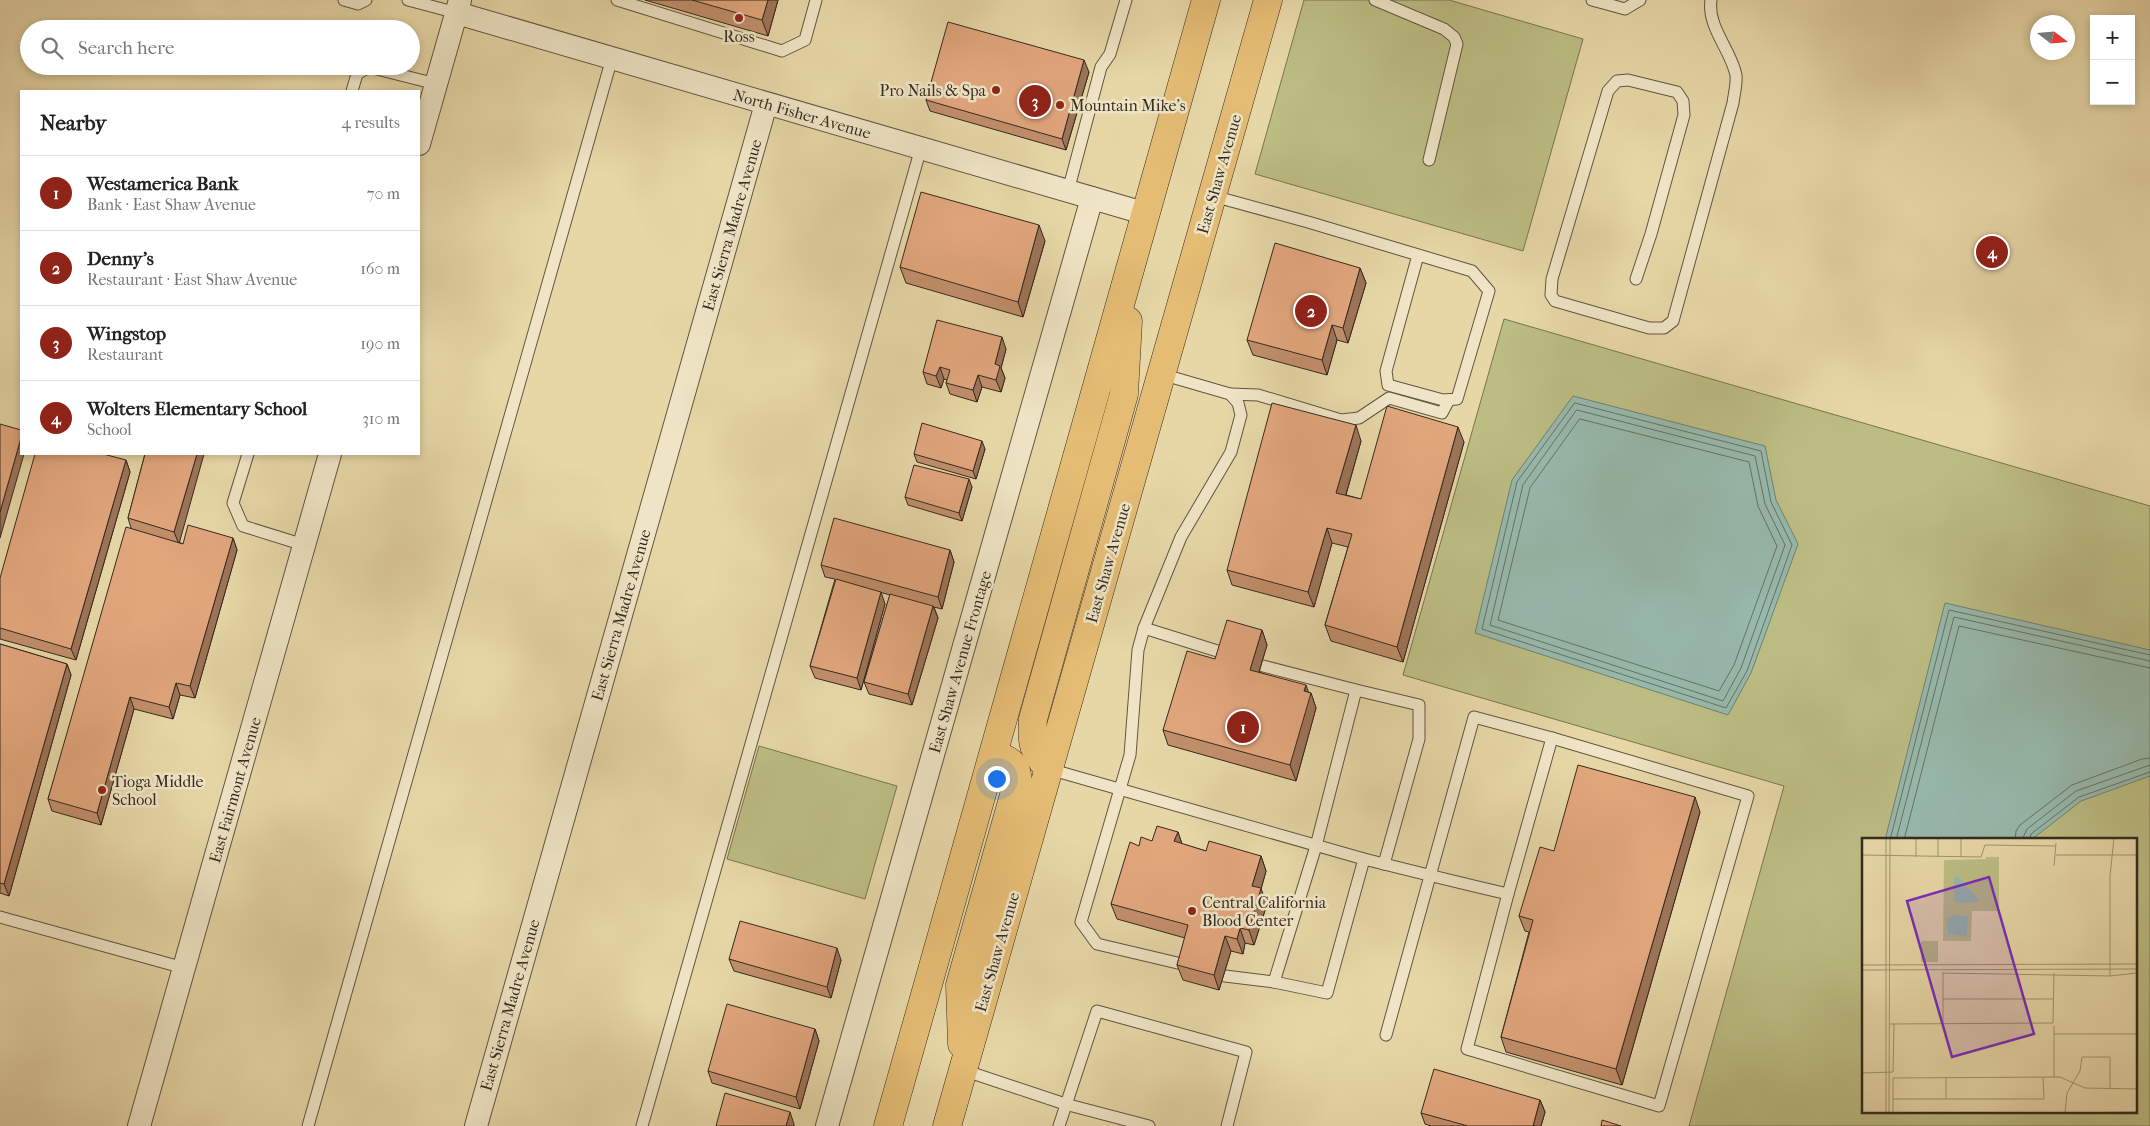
<!DOCTYPE html>
<meta charset="utf-8">
<style>
:root{--surface:#fff;--page:#f6f6f6;--text:#222;--muted:#767676;--line:#e0e0e0;--accent:#8f2418}
body{margin:0;font-family:"IM FELL French Canon",serif;background:var(--page);color:var(--text)}
.controls{position:absolute;right:15px;top:15px;display:grid;overflow:hidden;border-radius:0px;box-shadow:0 2px 8px #0003}
.controls button{width:45px;height:45px;display:grid;place-items:center;padding:0;border:0;border-bottom:1px solid var(--line);background:var(--surface);color:var(--text);font:25px sans-serif}
.compass{position:absolute;left:2030px;top:15px;width:45px;height:45px;border-radius:50%;background:var(--surface);box-shadow:0 2px 8px #0003;rotate:106deg}
.you{position:absolute;left:996px;top:778px;width:18px;height:18px;margin:-12px;border:4px solid #fff;border-radius:50%;background:#1a73e8;box-shadow:0 0 0 8px #1a73e833}
.badge{display:grid;place-items:center;width:32px;height:32px;border-radius:50%;background:var(--accent);color:#fff;font-size:16px;font-weight:700}
.pin{position:absolute;translate:-50% -50%;border:2px solid #fff;box-shadow:0 1px 5px #0006}
.list{margin:0;padding:0;list-style:none}
h2{display:flex;justify-content:space-between;align-items:center;height:65px;margin:0;padding:0 20px;font-size:21px}
h2 small{font-size:16px;font-weight:400;color:var(--muted)}
.list li{display:grid;grid-template-columns:32px 1fr auto;gap:15px;align-items:center;box-sizing:border-box;height:75px;padding:0 20px;border-top:1px solid var(--line)}
.list b{display:block;font-size:19px;white-space:nowrap}
.list p{margin:0;font-size:16px;white-space:nowrap;color:var(--muted)}
.list em{font-size:16px;font-style:normal;color:var(--muted)}
.icon{flex:none;width:28px;height:28px;fill:none;stroke:currentColor;stroke-width:2;stroke-linecap:round;stroke-linejoin:round}
.map{position:relative;flex:none;width:2150px;height:1126px;overflow:hidden}
.search{position:absolute;background:var(--surface);box-shadow:0 2px 8px #0003;left:20px;top:20px;width:400px;height:55px;display:flex;align-items:center;gap:12px;box-sizing:border-box;padding:0 18px;border-radius:28px;color:var(--muted);font-size:19px}
.panel{position:absolute;background:var(--surface);box-shadow:0 2px 8px #0003;left:20px;top:90px;width:400px;height:365px;border-radius:0px}
.map>svg:first-child{display:block}
</style>
<div class="map">
<svg width="2150" height="1126" viewBox="0 0 2150 1126">
<rect width="100%" height="100%" fill="#e7d7a7"/>
<filter id="stains"><feTurbulence type="fractalNoise" baseFrequency=".004" numOctaves="4"/><feColorMatrix values="0 0 0 0 .2 0 0 0 0 .09 0 0 0 0 .02 0 0 0 .5 -.17"/></filter>
<radialGradient id="worn" r=".72"><stop offset=".6" stop-color="#630" stop-opacity="0"/><stop offset="1" stop-color="#630" stop-opacity=".3"/></radialGradient>
<!-- green -->
<g fill="#bcbd83" stroke="#787451" fill-rule="evenodd">
<polygon points="1304,0 1449,0 1583,39 1523,251 1255,174"/>
<path d="M 1504,319 L 2150,506 L 2150,1126 L 1689,1126 L 1784,786 L 1403,675 ZM 1864,840 L 2136,840 L 2136,1112 L 1864,1112 Z"/>
<polygon points="759,746 897,786 865,899 727,859"/>
</g>
<!-- water -->
<g fill="#97b9ac" stroke="#708074">
<polygon points="1573,396 1765,446 1776,500 1798,544 1751,673 1728,715 1475,633 1512,480"/>
<polygon points="1945,603 2150,650 2150,776 2081,801 2031,840 1885,840"/>
</g>
<g fill="none" stroke-linecap="round" stroke-linejoin="round">
<!-- shore -->
<g stroke="#667266" stroke-width="1">
<polygon points="1575,403 1761,451 1771,502 1792,545 1747,671 1726,708 1482,629 1517,482"/>
<polygon points="1577,410 1755,456 1765,504 1785,545 1741,668 1723,701 1490,625 1523,485"/>
<polygon points="1580,419 1749,462 1758,506 1777,546 1734,665 1719,691 1498,620 1530,488"/>
<polyline points="1890,840 1949,610 2150,655"/>
<polyline points="1896,840 1954,617 2150,661"/>
<polyline points="1904,840 1959,626 2150,668"/>
<polyline points="2015,840 2016,831 2020,825 2072,785 2142,759 2150,758"/>
<polyline points="2022,840 2027,829 2076,791 2150,765"/>
<polyline points="2029,840 2031,834 2079,797 2150,772"/>
</g>
<!-- lane casing -->
<g stroke="#625541" stroke-width="13">
<g id="lane">
<polyline points="344,0 358,4 366,0"/>
<polyline points="408,0 457,13"/>
<polyline points="617,0 782,51 805,40 816,0"/>
<polyline points="1375,0 1444,29 1454,37 1457,44 1429,160"/>
<polyline points="1592,0 1625,9 1640,0"/>
<polyline points="352,91 357,74 369,67 436,84"/>
<polyline points="1068,191 1101,67 1110,54 1126,0"/>
<polyline points="1213,196 1308,222 1472,271 1489,291 1457,399 1443,400 1388,385 1386,371 1418,255"/>
<path d="M 1636,279 L 1651,234 L 1684,115 L 1683,101 L 1677,92 L 1628,80 L 1617,81 L 1608,91 L 1552,279 L 1551,295 L 1555,301 L 1649,328 L 1664,328 L 1673,321 L 1733,103 C 1734,94 1737,84 1736,75 C 1731,50 1707,27 1711,0"/>
<polyline points="1161,374 1230,394 1238,403 1241,415 1231,452 1181,537 1144,628 1138,650 1130,755 1081,922 1097,944 1186,965"/>
<polyline points="1230,394 1258,395 1341,420 1359,418 1389,398 1442,413 1449,400"/>
<polyline points="248,454 233,503 243,526 304,545"/>
<polyline points="1144,628 1227,654"/>
<polyline points="1263,666 1356,690"/>
<path d="M 1049,769 L 1364,859 C 1412,871 1460,883 1508,894 L 1467,1049 L 1659,1106 L 1748,796 L 1552,738 L 1474,717 L 1386,1035"/>
<polyline points="1364,859 1327,993 1274,982 1316,846 1356,690 1419,705 1419,739 1384,864"/>
<polyline points="1508,894 1552,738"/>
<polyline points="0,917 184,968"/>
<polyline points="1225,976 1274,982"/>
<polyline points="963,1070 1065,1104 1149,1126"/>
<polyline points="308,1126 612,58"/>
<polyline points="642,1126 921,148"/>
<polyline points="1059,1126 1097,1011 1246,1052 1227,1126"/>
</g>
</g>
<!-- street casing -->
<g stroke="#625541" stroke-width="24">
<g id="street">
<polyline points="457,13 1147,214"/>
<polyline points="419,144 460,0"/>
<polyline points="139,1126 330,454"/>
<polyline points="476,1126 766,104"/>
<polyline points="827,1126 1092,198"/>
</g>
</g>
<!-- primary casing -->
<g stroke="#352a1f" stroke-width="29">
<g id="primary">
<path d="M 1049,769 C 1033,752 1031,742 1033,719 L 1124,394 L 1128,321"/>
<path d="M 962,1044 L 960,985 L 1018,781 C 1016,764 1011,760 994,755"/>
<polyline points="888,1126 1206,0"/>
<polyline points="947,1126 1268,0"/>
</g>
</g>
<!-- lane -->
<use href="#lane" stroke="#efe5c6" stroke-width="11"/>
<!-- street -->
<use href="#street" stroke="#efe5c6" stroke-width="22"/>
<!-- primary -->
<use href="#primary" stroke="#e4bc74" stroke-width="28"/>
</g>
<!-- wall -->
<g fill="#c28f6c" stroke="#352a1f">
<polygon points="645,0 778,0 768,36"/>
<polygon points="1089,72 1066,150 930,111 926,100"/>
<polygon points="1045,241 1023,317 906,283 900,267"/>
<polygon points="1360,268 1366,283 1348,343 1337,340 1327,375 1253,355 1247,340"/>
<polygon points="1006,349 1001,368 1005,378 1001,392 982,387 977,402 950,394 946,383 947,380 944,379 941,388 927,384 923,372"/>
<polygon points="1361,441 1346,495 1361,499 1464,442 1403,662 1331,641 1325,625 1348,547 1332,543 1314,607 1232,585 1227,570"/>
<polygon points="985,449 976,479 917,462 914,454"/>
<polygon points="145,454 179,542 183,544 233,538 237,550 195,698 180,695 173,719 134,709 101,825 52,811 48,799 131,528 128,518"/>
<polygon points="126,460 130,472 76,660 0,639 0,578"/>
<polygon points="972,487 962,521 908,505 905,497"/>
<polygon points="950,550 954,562 942,609 934,607 938,618 912,705 869,694 864,682 890,595 876,591 885,604 861,690 815,678 810,666 835,579 825,577 821,565"/>
<polygon points="1262,630 1267,645 1259,672 1311,693 1316,708 1296,781 1168,745 1163,730 1215,659"/>
<polygon points="0,644 67,664 71,675 9,896 0,893"/>
<polygon points="1700,812 1622,1085 1506,1052 1501,1037 1529,932 1525,931 1519,916 1554,851"/>
<polygon points="1178,832 1182,844 1206,851 1261,856 1266,871 1261,889 1267,904 1254,945 1245,943 1243,954 1231,951 1219,990 1183,980 1177,965 1185,938 1117,919 1111,904 1139,846"/>
<polygon points="729,959 841,960 831,998 734,971"/>
<polygon points="815,1029 819,1041 800,1109 712,1083 708,1071"/>
<polygon points="1540,1100 1545,1112 1541,1126 1431,1126 1425,1124 1421,1113"/>
</g>
<!-- shaded-wall -->
<g fill="#9e7458" stroke="#352a1f">
<polygon points="768,0 778,0 768,36 762,20"/>
<polygon points="1084,60 1089,72 1066,150 1062,139"/>
<polygon points="1039,225 1045,241 1023,317 1018,302"/>
<polygon points="1360,268 1366,283 1348,343 1343,328"/>
<polygon points="1332,325 1337,340 1327,375 1322,360"/>
<polygon points="1002,337 1006,349 1001,368 1005,378 1001,392 996,380 995,364"/>
<polygon points="940,367 944,379 941,388 936,376"/>
<polygon points="978,375 982,387 977,402 973,390"/>
<polygon points="1356,425 1361,441 1342,508 1336,493"/>
<polygon points="1458,427 1464,442 1403,662 1397,647"/>
<polygon points="21,438 21,454 24,454 0,538 0,512"/>
<polygon points="982,441 985,449 976,479 973,471"/>
<polygon points="197,454 204,454 179,544 174,532"/>
<polygon points="126,460 130,472 76,660 71,649"/>
<polygon points="969,479 972,487 962,521 959,513"/>
<polygon points="1327,528 1332,543 1314,607 1308,592"/>
<polygon points="233,538 237,550 195,698 190,686"/>
<polygon points="950,550 954,562 942,609 938,597"/>
<polygon points="881,592 885,604 861,690 857,678"/>
<polygon points="933,606 938,618 912,705 908,694"/>
<polygon points="1262,630 1267,645 1255,685 1250,670"/>
<polygon points="67,664 71,675 9,896 4,884"/>
<polygon points="176,683 180,695 173,719 169,707"/>
<polygon points="1306,685 1310,696 1311,693 1316,708 1296,781 1290,765"/>
<polygon points="130,697 134,709 101,825 97,813"/>
<polygon points="1695,797 1700,812 1622,1085 1616,1069"/>
<polygon points="1178,832 1183,847 1174,841"/>
<polygon points="1261,856 1266,871 1261,889 1267,904 1254,945 1249,930 1252,886"/>
<polygon points="1240,928 1245,943 1243,954 1237,939"/>
<polygon points="1225,936 1231,951 1219,990 1214,975"/>
<polygon points="837,948 841,960 831,998 827,987"/>
<polygon points="815,1029 819,1041 800,1109 796,1097"/>
<polygon points="1540,1100 1545,1112 1541,1126 1533,1126"/>
<polygon points="790,1112 794,1124 794,1126 786,1126"/>
</g>
<!-- building -->
<g fill="#e2a67d" stroke="#352a1f">
<polygon points="692,0 768,0 762,20"/>
<polygon points="948,22 1084,60 1062,139 926,100"/>
<polygon points="921,192 1039,225 1018,302 900,267"/>
<polygon points="1275,243 1360,268 1343,328 1332,325 1322,360 1247,340"/>
<polygon points="937,320 1002,337 995,364 1000,366 996,380 978,375 973,390 946,383 950,370 940,367 936,376 923,372"/>
<polygon points="1272,403 1356,425 1336,493 1361,499 1387,406 1458,427 1397,647 1325,625 1352,534 1327,528 1308,592 1227,570"/>
<polygon points="922,423 982,441 973,471 914,454"/>
<polygon points="0,424 21,430 21,438 0,512"/>
<polygon points="35,454 103,454 126,460 71,649 0,628 0,578"/>
<polygon points="145,454 197,454 174,532 128,518"/>
<polygon points="914,465 969,479 959,513 905,497"/>
<polygon points="834,518 950,550 938,597 821,565"/>
<polygon points="188,525 233,538 190,686 176,683 169,707 130,697 97,813 48,799 126,527 183,544"/>
<polygon points="836,579 881,592 857,678 810,666"/>
<polygon points="890,594 933,606 908,694 864,682"/>
<polygon points="1227,620 1262,630 1250,670 1306,685 1304,691 1311,693 1290,765 1163,730 1187,651 1215,659"/>
<polygon points="0,644 67,664 4,884 0,883"/>
<polygon points="1578,765 1695,797 1616,1069 1501,1037 1533,920 1519,916 1540,847 1554,851"/>
<polygon points="1157,826 1178,832 1174,841 1206,851 1209,841 1261,856 1252,886 1261,888 1249,930 1240,928 1237,939 1225,936 1214,975 1177,965 1188,925 1111,904 1130,842 1139,846 1141,837 1152,841"/>
<polygon points="740,921 837,948 827,987 729,959"/>
<polygon points="727,1004 815,1029 796,1097 708,1071"/>
<polygon points="1434,1069 1540,1100 1533,1126 1468,1126 1421,1113"/>
<polygon points="725,1093 790,1112 786,1126 716,1126"/>
<polygon points="1602,1120 1621,1126 1601,1126"/>
</g>
<!-- markers -->
<g fill="#8f2418" stroke="#efe5c6" stroke-width="2">
<circle cx="739" cy="18" r="5"/>
<circle cx="996" cy="90" r="5"/>
<circle cx="1060" cy="105" r="5"/>
<circle cx="102" cy="790" r="5"/>
<circle cx="1192" cy="911" r="5"/>
</g>
<g text-anchor="middle" dominant-baseline="central" stroke-width="5" stroke-linejoin="round" paint-order="stroke">
<!-- poi labels -->
<g font-size="16" fill="#352a1f" stroke="#efe5c6" text-anchor="start">
<text x="739" y="36" text-anchor="middle">Ross</text>
<text x="986" y="90" text-anchor="end">Pro Nails &amp; Spa</text>
<text x="1070" y="105">Mountain Mike's</text>
<text x="112" y="781">Tioga Middle<tspan x="112" dy="18">School</tspan></text>
<text x="1202" y="902">Central California<tspan x="1202" dy="18">Blood Center</tspan></text>
</g>
<!-- street labels -->
<g font-size="16" fill="#352a1f" stroke="#efe5c6">
<text transform="translate(802 114) rotate(16)">North Fisher Avenue</text>
<text transform="translate(1219 174) rotate(-74)">East Shaw Avenue</text>
<text transform="translate(732 225) rotate(-74)">East Sierra Madre Avenue</text>
<text transform="translate(1108 563) rotate(-74)">East Shaw Avenue</text>
<text transform="translate(621 615) rotate(-74)">East Sierra Madre Avenue</text>
<text transform="translate(960 662) rotate(-74)">East Shaw Avenue Frontage</text>
<text transform="translate(235 790) rotate(-74)">East Fairmont Avenue</text>
<text transform="translate(997 952) rotate(-74)">East Shaw Avenue</text>
<text transform="translate(510 1005) rotate(-74)">East Sierra Madre Avenue</text>
</g>
</g>
<!-- overview -->
<g transform="translate(1862 838)">
<rect width="275" height="275" fill="#e7d7a7"/>
<path d="M 124,19 L 137,19 L 137,73 L 110,73 L 109,103 L 81,103 L 82,22 L 124,21 ZM 59,103 L 76,103 L 76,124 L 59,124 Z" fill="#bcbd83"/>
<path d="M 95,38 L 117,62 L 115,64 L 93,65 L 92,40 ZM 92,77 L 106,78 L 105,98 L 86,96 L 85,81 Z" fill="#97b9ac"/>
<path fill="none" stroke="#a09271" stroke-width="1" d="M 76,0 L 76,19M 0,17 L 119,19 L 123,7 L 193,8M 194,17 L 275,17M 54,19 L 54,0M 99,19 L 99,0M 192,28 L 194,5M 0,127 L 275,126M 0,132 L 275,131M 81,135 L 248,138 L 275,135M 248,138 L 248,38 L 252,0M 81,161 L 192,161M 28,186 L 191,185 L 192,135M 81,186 L 81,134M 192,196 L 275,196M 0,235 L 31,234 L 32,186M 84,239 L 84,261M 192,239 L 192,188M 31,261 L 182,261 L 181,239M 24,275 L 24,0M 27,275 L 28,0M 31,275 L 31,240 L 198,239 L 223,250 L 275,251M 203,275 L 205,255 L 218,233 L 220,219 L 248,219 L 248,251M 203,275 L 275,274"/>
<path fill="#7b2cbf" fill-opacity="0.15" stroke="#7b2cbf" stroke-width="2.5" d="M 127,39 L 172,196 L 90,219 L 45,63 Z"/>
<rect width="275" height="275" fill="none" stroke="#352a1f" stroke-width="2.5"/>
</g>
<rect width="100%" height="100%" filter="url(#stains)"/>
<rect width="100%" height="100%" fill="url(#worn)"/>
</svg>
<div class="controls">
<button>+</button>
<button>−</button>
</div>
<svg class="compass" viewBox="-18 -18 36 36"><path d="M0-13l5 13h-10z" fill="#e53935"/><path d="M0 13l5-13h-10z" fill="#767676"/></svg>
<div class="you"></div>
<div class="pin badge" style="left:1243px;top:727px">1</div>
<div class="pin badge" style="left:1311px;top:311px">2</div>
<div class="pin badge" style="left:1035px;top:101px">3</div>
<div class="pin badge" style="left:1992px;top:252px">4</div>
<div class="search"><svg class="icon" aria-label="search" viewBox="0 0 24 24"><circle cx="10" cy="10" r="6"/><path d="M15 15l6 6"/></svg>Search here</div>
<section class="panel">
<h2>Nearby<small>4 results</small></h2>
<ul class="list">
<li><span class="badge">1</span><div><b>Westamerica Bank</b><p>Bank · East Shaw Avenue</p></div><em>70 m</em></li>
<li><span class="badge">2</span><div><b>Denny's</b><p>Restaurant · East Shaw Avenue</p></div><em>160 m</em></li>
<li><span class="badge">3</span><div><b>Wingstop</b><p>Restaurant</p></div><em>190 m</em></li>
<li><span class="badge">4</span><div><b>Wolters Elementary School</b><p>School</p></div><em>310 m</em></li>
</ul>
</section>
</div>
